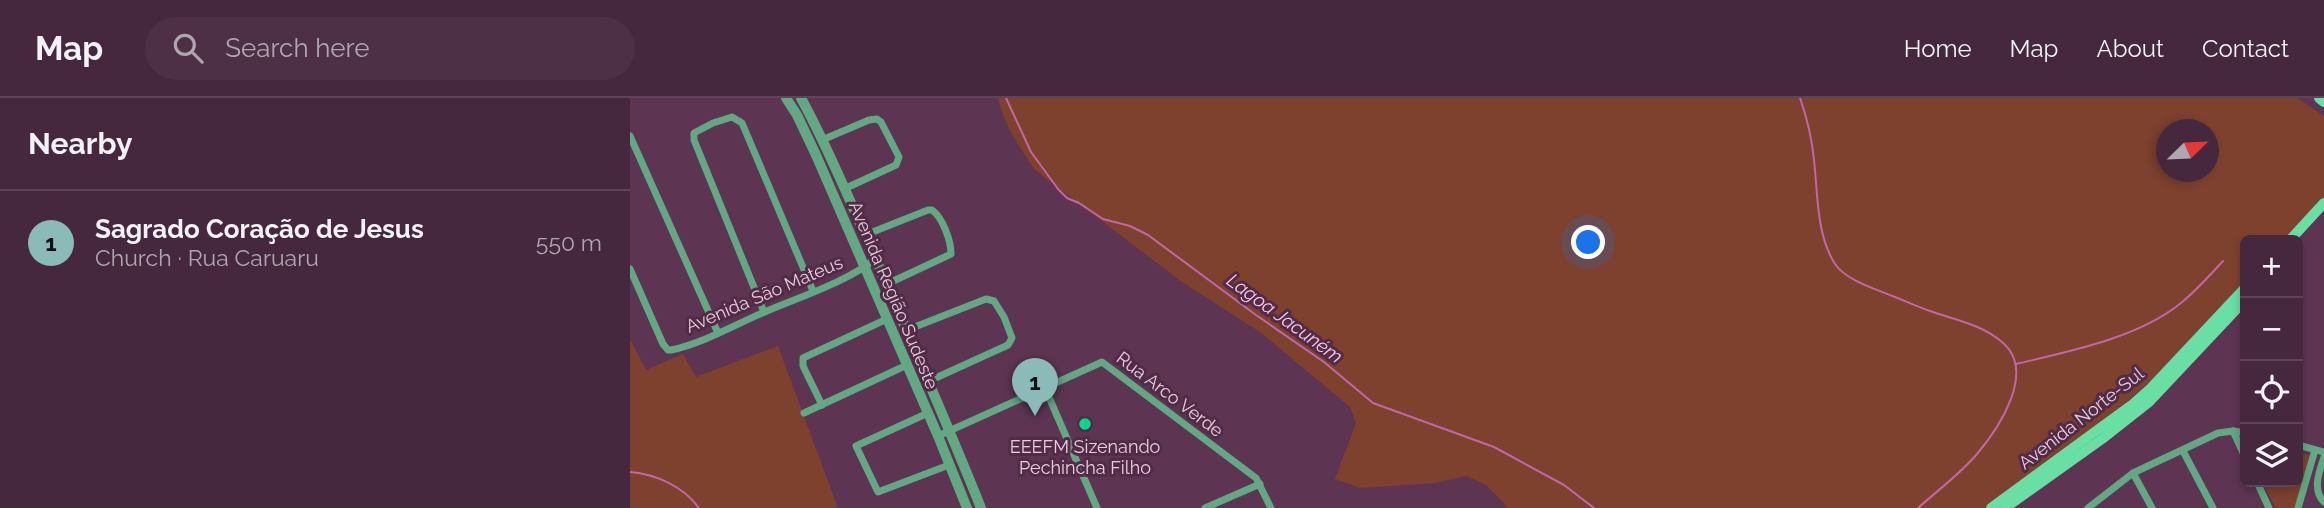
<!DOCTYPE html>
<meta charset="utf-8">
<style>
:root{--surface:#46283e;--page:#4d3045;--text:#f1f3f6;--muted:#b0a6b0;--line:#5e4458;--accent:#8bbbb9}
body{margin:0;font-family:Raleway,sans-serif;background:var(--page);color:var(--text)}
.controls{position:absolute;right:21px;bottom:21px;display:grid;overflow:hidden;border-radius:10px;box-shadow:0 4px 10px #0003}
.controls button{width:63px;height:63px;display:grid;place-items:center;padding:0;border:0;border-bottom:2px solid var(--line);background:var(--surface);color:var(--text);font:35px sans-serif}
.compass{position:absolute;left:1526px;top:21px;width:63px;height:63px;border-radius:50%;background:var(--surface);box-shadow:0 4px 10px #0003;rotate:67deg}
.you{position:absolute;left:959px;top:145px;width:24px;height:24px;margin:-18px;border:5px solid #fff;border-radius:50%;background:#1a73e8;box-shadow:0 0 0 10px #1a73e833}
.badge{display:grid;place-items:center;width:46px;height:46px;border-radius:50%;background:var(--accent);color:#111;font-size:23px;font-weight:700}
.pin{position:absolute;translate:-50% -58px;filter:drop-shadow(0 2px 4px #0008)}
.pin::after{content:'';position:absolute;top:37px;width:24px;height:21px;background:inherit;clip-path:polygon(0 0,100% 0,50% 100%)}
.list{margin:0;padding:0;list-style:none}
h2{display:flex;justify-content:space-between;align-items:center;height:91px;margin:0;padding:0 28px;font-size:30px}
h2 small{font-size:23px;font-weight:400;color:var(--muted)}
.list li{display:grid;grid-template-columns:46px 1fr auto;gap:21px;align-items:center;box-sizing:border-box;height:105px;padding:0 28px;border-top:2px solid var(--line)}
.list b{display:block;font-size:26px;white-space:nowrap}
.list p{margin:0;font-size:23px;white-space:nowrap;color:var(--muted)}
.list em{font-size:23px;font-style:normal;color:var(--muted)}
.icon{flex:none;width:38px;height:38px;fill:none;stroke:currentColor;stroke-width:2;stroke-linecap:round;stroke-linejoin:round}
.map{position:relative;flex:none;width:1694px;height:410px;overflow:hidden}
header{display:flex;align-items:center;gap:42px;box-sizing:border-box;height:98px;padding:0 35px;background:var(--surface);border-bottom:2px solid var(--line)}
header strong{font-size:33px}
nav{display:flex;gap:38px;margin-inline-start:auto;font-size:24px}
.search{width:490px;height:63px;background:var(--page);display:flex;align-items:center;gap:18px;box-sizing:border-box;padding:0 24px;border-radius:38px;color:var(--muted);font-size:26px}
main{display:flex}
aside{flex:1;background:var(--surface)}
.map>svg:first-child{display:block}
</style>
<header>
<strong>Map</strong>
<div class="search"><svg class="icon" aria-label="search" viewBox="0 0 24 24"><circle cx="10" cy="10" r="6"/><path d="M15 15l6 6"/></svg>Search here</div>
<nav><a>Home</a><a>Map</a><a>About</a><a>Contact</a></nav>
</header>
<main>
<aside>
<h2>Nearby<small></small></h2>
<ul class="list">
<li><span class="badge">1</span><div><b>Sagrado Coração de Jesus</b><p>Church · Rua Caruaru</p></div><em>550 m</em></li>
</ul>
</aside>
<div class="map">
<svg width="1694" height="410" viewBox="0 0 1694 410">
<rect width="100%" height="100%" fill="#5d3552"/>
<!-- green -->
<g fill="#7d412e" fill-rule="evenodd">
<path d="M 368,0 L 1667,0 L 1694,18 L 1694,101 L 1655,142 L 1615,142 L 1615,185 L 1532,273 L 1477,321 L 1354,410 L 878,410 L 856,387 L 836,378 L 805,385 L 730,390 L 705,381 L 726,325 L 720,309 L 630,234 L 552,184 L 405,72 C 390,50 374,27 368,0 ZM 1536,32 L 1578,32 L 1578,74 L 1536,74 Z"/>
<polygon points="0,241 16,272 53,256 66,279 148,248 208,410 0,410"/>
<polygon points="1668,355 1680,357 1668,410 1646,410 1632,384 1668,384"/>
</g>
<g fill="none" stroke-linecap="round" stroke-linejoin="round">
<!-- stream -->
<g stroke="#c366a9" stroke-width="2">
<polyline points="376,0 401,54 428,91 437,100 449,105 473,121 500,128 518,137 626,217 694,264 743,305 864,349 934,387 964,410"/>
<path d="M 1170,0 C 1177,20 1182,41 1184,62 C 1188,96 1186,136 1205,166 C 1216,182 1243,190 1260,197 C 1273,202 1286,208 1300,213 C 1325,222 1351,226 1372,244 C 1407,273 1369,330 1347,356 C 1330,376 1307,393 1288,410"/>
<path d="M 1386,266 C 1440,253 1508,240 1551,205 C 1567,192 1580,177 1593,163"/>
<path d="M 0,374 C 26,376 54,389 69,410"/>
</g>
<!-- minor -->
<g stroke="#62a882" stroke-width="7">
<polyline points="0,38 88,235"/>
<polyline points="192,42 239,22 247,21 251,24 269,59 266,67 214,91"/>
<path d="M 235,137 L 298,112 L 302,112 C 313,120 321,143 321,156 L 257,186"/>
<path d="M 0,171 L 33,246 L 38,252 L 41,252 C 74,245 106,226 137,213 C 170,199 219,183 245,161"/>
<polyline points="134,214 64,42 64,35 83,25 102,19 112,25 183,193"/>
<polyline points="277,232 356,201 364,203 374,219 382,240 378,247 299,283"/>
<polyline points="415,290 467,410"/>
<polyline points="192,307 173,268 173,260 257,221"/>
<polyline points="174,315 277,267"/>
<polyline points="298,315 226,348 248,394 319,367"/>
<polyline points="1603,333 1615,359"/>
<polyline points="308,338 472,264 626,380 641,410"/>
<polyline points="1668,347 1694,354"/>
<polyline points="1553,353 1583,410"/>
<path d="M 1694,359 C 1689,374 1682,392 1694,404"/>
<polyline points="1503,375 1522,410"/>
<polyline points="1627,384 1639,410"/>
<polyline points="575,410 630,386"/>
<polyline points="1458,410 1503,375 1588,335 1603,333 1615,335"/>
<polyline points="1668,410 1685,352"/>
</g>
<!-- tertiary -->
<g stroke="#62a882" stroke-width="10">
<polyline points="156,0 167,17 186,57 308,338 337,410"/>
<path d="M 171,0 C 199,51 221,106 245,159 C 281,243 317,325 351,410"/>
</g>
<!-- secondary -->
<g stroke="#69dfa3" stroke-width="10">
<polyline points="1689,0 1694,4"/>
<polyline points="1660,142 1694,105"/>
<polyline points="1361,410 1503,306 1521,290 1615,190"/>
<polyline points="1375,410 1472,341 1519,304 1615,202"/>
</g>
</g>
<!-- markers -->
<circle fill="#00d98c" stroke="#522b47" stroke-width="2.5" cx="455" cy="326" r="7"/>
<g text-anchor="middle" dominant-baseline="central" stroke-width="6" stroke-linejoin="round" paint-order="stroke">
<!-- street labels -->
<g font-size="18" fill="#e6cddd" stroke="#522b47">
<text transform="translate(134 196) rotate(-23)">Avenida São Mateus</text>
<text transform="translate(264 197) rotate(67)">Avenida Região Sudeste</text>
<text transform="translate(540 296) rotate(37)">Rua Arco Verde</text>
<text transform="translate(1451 320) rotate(-38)">Avenida Norte-Sul</text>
</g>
<!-- poi labels -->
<g font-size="18" fill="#e6cddd" stroke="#522b47">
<text x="455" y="348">EEEFM Sizenando<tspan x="455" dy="21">Pechincha Filho</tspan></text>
</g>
<!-- water labels -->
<g font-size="19" font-style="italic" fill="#f8c7e8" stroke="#522b47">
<text transform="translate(655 220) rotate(36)">Lagoa Jacuném</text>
</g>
</g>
</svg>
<div class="controls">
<button>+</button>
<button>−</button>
<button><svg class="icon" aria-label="locate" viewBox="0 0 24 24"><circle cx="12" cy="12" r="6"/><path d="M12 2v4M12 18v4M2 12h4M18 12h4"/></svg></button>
<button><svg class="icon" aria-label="layers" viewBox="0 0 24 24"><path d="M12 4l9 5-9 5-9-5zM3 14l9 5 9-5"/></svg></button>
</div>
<svg class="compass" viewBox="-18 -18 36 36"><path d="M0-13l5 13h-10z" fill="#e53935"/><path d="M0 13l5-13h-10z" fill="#b0a6b0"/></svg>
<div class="you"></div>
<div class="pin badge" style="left:405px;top:318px">1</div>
</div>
</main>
